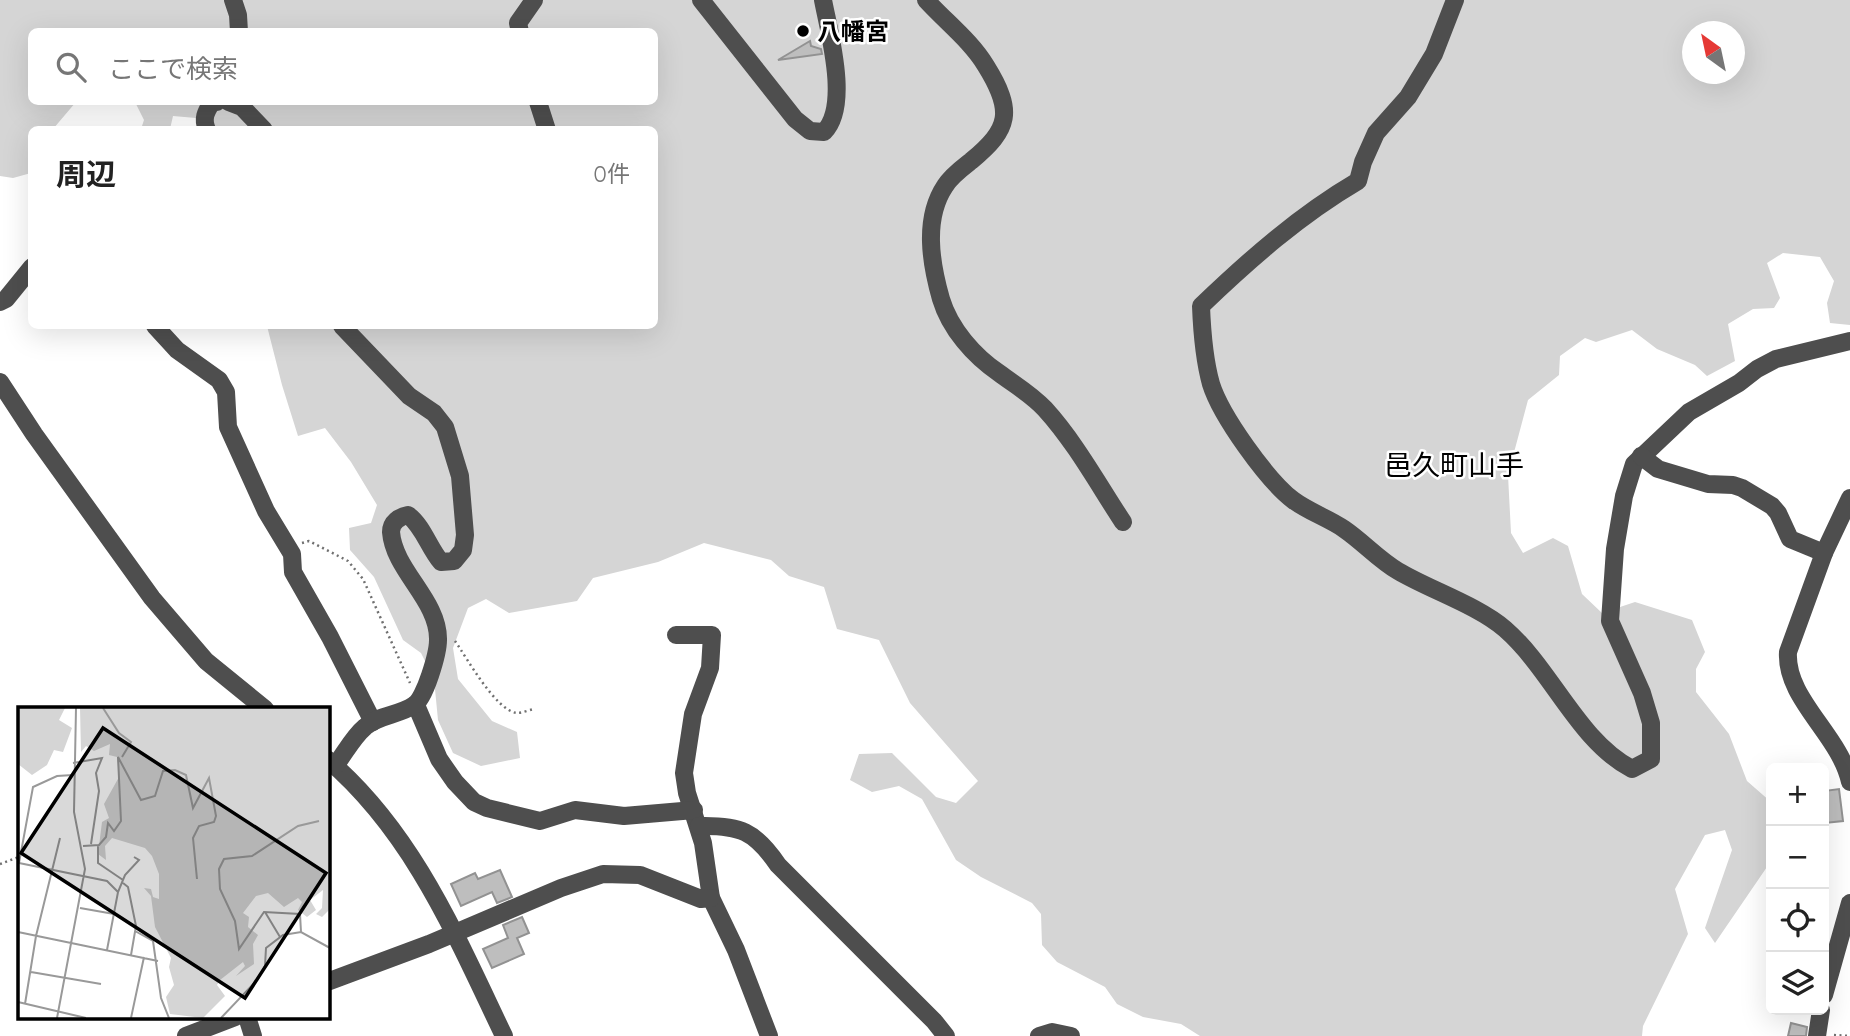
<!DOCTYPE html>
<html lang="ja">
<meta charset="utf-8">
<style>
:root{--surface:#fff;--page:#f6f6f6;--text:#222;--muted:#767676;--line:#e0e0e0}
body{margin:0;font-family:Quicksand,"Noto Sans JP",sans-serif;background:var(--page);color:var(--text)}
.controls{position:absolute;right:21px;bottom:21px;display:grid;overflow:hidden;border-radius:10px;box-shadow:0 7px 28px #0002}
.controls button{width:63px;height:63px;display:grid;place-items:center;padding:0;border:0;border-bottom:2px solid var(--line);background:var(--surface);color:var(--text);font:35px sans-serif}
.compass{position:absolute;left:1682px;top:21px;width:63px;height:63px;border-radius:50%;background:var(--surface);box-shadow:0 7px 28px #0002;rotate:327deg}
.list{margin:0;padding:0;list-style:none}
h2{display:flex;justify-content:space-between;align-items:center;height:91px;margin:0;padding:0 28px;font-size:30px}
h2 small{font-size:23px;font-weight:400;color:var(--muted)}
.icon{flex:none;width:38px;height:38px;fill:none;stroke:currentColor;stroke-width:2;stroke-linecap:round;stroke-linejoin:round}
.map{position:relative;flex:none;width:1850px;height:1036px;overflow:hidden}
.search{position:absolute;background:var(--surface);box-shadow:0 7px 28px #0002;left:28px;top:28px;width:630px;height:77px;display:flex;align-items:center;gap:18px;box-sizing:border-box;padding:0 24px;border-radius:10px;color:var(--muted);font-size:26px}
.panel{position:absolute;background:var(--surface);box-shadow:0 7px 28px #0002;left:28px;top:126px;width:630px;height:203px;border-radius:10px}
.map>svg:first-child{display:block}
</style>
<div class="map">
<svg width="1850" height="1036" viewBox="0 0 1850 1036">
<rect width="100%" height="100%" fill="#fff"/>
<!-- green -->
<path fill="#d5d5d5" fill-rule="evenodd" d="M 0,0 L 1850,0 L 1850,325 L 1830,323 L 1827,303 L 1834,281 L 1820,257 L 1783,253 L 1767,263 L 1780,298 L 1774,308 L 1753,309 L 1728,324 L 1735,361 L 1707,376 L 1695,365 L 1657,349 L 1632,330 L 1596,342 L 1585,338 L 1560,356 L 1559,375 L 1528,400 L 1508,475 L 1511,533 L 1523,553 L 1553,538 L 1568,546 L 1582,594 L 1602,613 L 1635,602 L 1692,620 L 1705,652 L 1696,669 L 1696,692 L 1729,734 L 1747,781 L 1771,802 L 1769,864 L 1715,943 L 1705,928 L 1732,850 L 1725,830 L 1705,835 L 1675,889 L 1688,934 L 1643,1026 L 1642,1036 L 1200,1036 L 1181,1024 L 1143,1017 L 1117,1004 L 1105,987 L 1057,962 L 1042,945 L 1041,914 L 1032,903 L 981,877 L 956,860 L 922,799 L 899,786 L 872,792 L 850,780 L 859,754 L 892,753 L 936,797 L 956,803 L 978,781 L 910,703 L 879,640 L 837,629 L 824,587 L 789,576 L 771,560 L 704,543 L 658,562 L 593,578 L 577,601 L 509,613 L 486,599 L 468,608 L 453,648 L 458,679 L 492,721 L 517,732 L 520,758 L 481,766 L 453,753 L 438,720 L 434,679 L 421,653 L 403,640 L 374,577 L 350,550 L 349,528 L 371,523 L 377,505 L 351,462 L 325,428 L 298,436 L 282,385 L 267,326 L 654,326 L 654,130 L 199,130 L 196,118 L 173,116 L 170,129 L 141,129 L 144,120 L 135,102 L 654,102 L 654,32 L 32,32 L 32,102 L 76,102 L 53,129 L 32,130 L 31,173 L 13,178 L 0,176 ZM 1692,32 L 1734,32 L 1734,74 L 1692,74 Z"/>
<!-- building -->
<g fill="#bebebe" stroke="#929292" stroke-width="2">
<polygon points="810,41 811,46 821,49 822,54 778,60"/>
<polygon points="1839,789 1843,821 1825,823 1824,791"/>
<polygon points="500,870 512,897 497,903 492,892 461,906 451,884 475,873 478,879"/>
<polygon points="522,917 529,933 517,938 524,954 492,968 483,949 508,938 503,925"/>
<polygon points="1791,1023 1807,1027 1806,1036 1788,1036"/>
</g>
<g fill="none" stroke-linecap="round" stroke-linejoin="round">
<!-- path -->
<g stroke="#707070" stroke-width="2.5" stroke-dasharray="2 3.5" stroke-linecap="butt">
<polyline points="302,543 309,541 348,561 363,579 410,683"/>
<path d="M 455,641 C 467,658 496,711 517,713 C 522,713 529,710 534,709"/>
<polyline points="0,864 19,857"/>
<polyline points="1834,1035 1849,1036"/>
</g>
<!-- minor -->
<g stroke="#4e4e4e" stroke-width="18">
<polyline points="233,0 238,15 239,32"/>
<path d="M 701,0 L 795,119 L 810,131 L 824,132 C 850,106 829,32 823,0"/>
<path d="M 926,0 C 946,22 971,41 986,66 C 1014,111 1010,129 971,161 C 962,168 951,176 945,186 C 923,219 931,264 941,299 C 950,329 974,356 999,373 C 1015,385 1031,394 1045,409 C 1075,442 1098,484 1123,522"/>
<path d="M 1455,0 L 1434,54 L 1408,97 L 1376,133 L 1363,162 L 1358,181 C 1300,215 1250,259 1201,306 C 1202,332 1204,359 1211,384 C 1221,416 1267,480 1293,500 C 1309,512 1328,518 1344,529 C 1363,542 1379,560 1398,571 C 1430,590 1477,605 1505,629 C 1552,670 1578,741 1632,769 L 1651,759 L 1651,723 L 1642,693 L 1610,621 L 1615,549 L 1624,496 L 1634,464 L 1689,412 L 1739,383 L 1757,369 L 1776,359 L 1850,341"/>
<polyline points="520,32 518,23 534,0"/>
<polyline points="229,102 242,107 264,130"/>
<polyline points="538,102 547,130"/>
<path d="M 207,130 C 202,118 206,112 212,102 L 217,102"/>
<polyline points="0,302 6,299 32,267"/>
<polyline points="155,326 177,350 219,380 226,392 228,427 266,511 292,554 293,572 330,637 373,722"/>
<polyline points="0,382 34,434 152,598 206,661 265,709"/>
<polyline points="1641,456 1658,469 1708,484 1733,485 1742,488 1772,506 1778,513 1790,539 1824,553"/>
<path d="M 1850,498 L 1824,553 L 1788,652 C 1785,699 1840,735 1850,782"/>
<polyline points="676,635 712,635 710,668 693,714 684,773 687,793 703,843 711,898 736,950 769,1036"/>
<polyline points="416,705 439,759 455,782 474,802 487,808 540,821 575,810 624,816 694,810"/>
<path d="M 327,759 C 413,832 456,936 504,1036"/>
<path d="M 335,766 C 345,753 353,737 365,727 C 378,715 400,715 414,705 C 425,699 438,653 438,640 C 439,600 394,571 391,532 C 391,522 399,517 408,515 C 423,526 429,548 441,562 L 454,561 L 463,550 L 465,535 L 460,476 L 445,427 L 434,413 L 409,396 L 342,326"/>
<path d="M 699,826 C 740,825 755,831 778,865 L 934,1021 L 946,1036"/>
<polyline points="327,982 429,944 561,888 603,874 640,875 701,899 711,898"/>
<polyline points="1824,995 1850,903"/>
<polyline points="247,1017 253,1036"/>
<polyline points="186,1036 235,1017"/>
<polyline points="1039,1036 1052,1032 1071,1036"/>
<polyline points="1817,1036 1821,1010"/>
</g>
</g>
<!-- markers -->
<circle fill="#000" stroke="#fff" stroke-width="2.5" cx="803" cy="31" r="7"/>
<g text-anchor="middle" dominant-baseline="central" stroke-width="5" stroke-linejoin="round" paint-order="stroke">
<!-- poi labels -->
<g font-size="24" font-weight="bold" fill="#000" stroke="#fff" text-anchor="start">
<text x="817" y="31">八幡宮</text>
</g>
<!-- quarter labels -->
<g font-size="28" fill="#000" stroke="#fff">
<text x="1454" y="464">邑久町山手</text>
</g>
</g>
<!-- overview -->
<g transform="translate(18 707)">
<rect width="312" height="312" fill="#fff"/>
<path d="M 0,1 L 47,1 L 41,13 L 54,21 L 45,45 L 36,43 L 29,58 L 14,68 L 0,57 ZM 62,1 L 311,1 L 311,203 L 304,210 L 298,207 L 304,201 L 305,183 L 292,193 L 298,203 L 289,210 L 280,203 L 284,195 L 280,191 L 266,200 L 250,186 L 238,189 L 225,206 L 231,210 L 230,220 L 240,228 L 235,237 L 236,257 L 218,269 L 227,259 L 225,255 L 202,273 L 199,278 L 207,289 L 185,311 L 152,307 L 148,290 L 156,278 L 151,260 L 153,251 L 137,220 L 133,189 L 126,181 L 133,182 L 135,190 L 141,192 L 141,167 L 134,149 L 127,141 L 94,131 L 87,139 L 88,153 L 80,147 L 84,115 L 91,111 L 86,97 L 101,70 L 99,50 L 91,48 L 92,37 L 76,44 L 68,39 L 63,45 Z" fill="#d5d5d5"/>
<path fill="none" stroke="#999" stroke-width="2" d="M 85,1 L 101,26 L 113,35 L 104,50M 55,56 L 84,51 L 78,66 L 81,84 L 73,137M 80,138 L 80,156 L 105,173M 65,139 L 81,138 L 88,130 L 90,116 L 96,124 L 103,114 L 100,50 L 123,93 L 137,89 L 145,64 L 157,63 L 168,68 L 175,101 L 191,71 L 198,109 L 196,115 L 181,119 L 175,131 L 179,172M 1,156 L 15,80 L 39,69 L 55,68M 1,156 L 89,174 L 100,185M 105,176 L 110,180 L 118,219 L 113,248M 62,201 L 96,207M 247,205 L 262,230M 117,224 L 135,234 L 143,291 L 151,311M 0,225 L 140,254M 283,225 L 282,207 L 246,205 L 221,242 L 217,214 L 202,182 L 201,162 L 206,152 L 234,149 L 280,119 L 301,114M 89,243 L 100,185 L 107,168 L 121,153 L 116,150M 13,265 L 83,277M 0,295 L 68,311M 7,297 L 18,229 L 42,131M 39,311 L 67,162 L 56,105 L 58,1M 113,311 L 126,250M 203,311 L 240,272 L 247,259 L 248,241 L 265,228 L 283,225 L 312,241"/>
<path fill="#000" fill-opacity="0.15" stroke="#000" stroke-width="3.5" d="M 85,21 L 308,166 L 227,291 L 3,146 Z"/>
<rect width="312" height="312" fill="none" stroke="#000" stroke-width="3.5"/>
</g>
</svg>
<div class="controls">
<button>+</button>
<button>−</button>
<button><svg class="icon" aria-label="locate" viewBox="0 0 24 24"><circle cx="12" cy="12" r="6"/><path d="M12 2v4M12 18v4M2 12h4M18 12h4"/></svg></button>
<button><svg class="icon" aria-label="layers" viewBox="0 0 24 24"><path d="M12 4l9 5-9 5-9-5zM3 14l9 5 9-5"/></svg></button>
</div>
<svg class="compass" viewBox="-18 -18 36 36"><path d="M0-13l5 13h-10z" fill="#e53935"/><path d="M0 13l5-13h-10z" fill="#767676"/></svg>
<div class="search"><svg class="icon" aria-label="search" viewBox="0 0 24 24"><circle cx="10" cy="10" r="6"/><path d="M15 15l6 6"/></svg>ここで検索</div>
<section class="panel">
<h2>周辺<small>0件</small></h2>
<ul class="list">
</ul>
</section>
</div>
